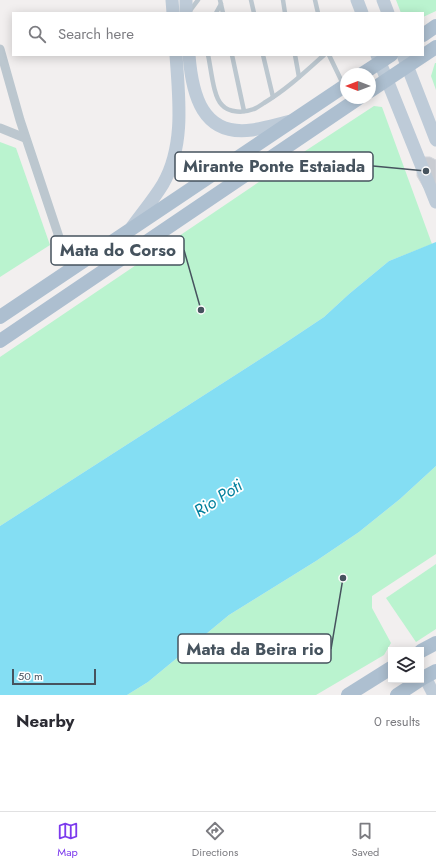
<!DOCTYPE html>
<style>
:root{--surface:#fff;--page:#f2f2f3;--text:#2b2b33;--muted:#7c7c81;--line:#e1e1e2;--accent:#7c3aed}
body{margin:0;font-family:Jost,sans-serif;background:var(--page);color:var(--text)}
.controls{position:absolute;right:12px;bottom:12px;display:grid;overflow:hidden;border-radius:0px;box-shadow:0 2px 10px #0003}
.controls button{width:36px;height:36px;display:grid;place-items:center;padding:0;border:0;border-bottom:1px solid var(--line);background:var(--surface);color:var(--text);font:20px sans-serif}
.compass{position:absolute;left:340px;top:68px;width:36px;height:36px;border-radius:50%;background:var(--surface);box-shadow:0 2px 10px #0003;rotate:270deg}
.scale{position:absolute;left:12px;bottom:10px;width:84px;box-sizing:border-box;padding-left:4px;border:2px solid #46535e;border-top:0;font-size:11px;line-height:14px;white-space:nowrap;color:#46535e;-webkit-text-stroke:3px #fff;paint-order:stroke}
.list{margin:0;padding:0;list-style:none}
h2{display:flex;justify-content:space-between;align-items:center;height:52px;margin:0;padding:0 16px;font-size:17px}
h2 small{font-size:13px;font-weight:400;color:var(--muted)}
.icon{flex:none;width:22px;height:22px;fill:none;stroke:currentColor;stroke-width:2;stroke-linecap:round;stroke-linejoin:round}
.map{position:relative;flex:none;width:436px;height:695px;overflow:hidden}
.search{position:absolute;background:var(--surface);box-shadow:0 2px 10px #0003;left:12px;right:12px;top:12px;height:44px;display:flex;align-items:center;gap:10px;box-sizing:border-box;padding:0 14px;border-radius:0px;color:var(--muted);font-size:15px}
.sheet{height:116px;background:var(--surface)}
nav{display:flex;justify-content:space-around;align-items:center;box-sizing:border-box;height:56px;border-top:1px solid var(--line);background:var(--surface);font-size:11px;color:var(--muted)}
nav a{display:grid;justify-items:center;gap:2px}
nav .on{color:var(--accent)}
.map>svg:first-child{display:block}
</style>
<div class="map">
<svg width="436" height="695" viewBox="0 0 436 695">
<rect width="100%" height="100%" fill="#f2efef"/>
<!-- green -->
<g fill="#baf3cf">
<polygon points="396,0 436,0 436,11 423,17 423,13 401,13"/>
<polygon points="435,63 436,63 436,90 431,76"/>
<polygon points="374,106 382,107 432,244 389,261 349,294 324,317 279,347 0,526 0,357 293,159"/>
<polygon points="0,142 16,148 50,245 0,277"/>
<polygon points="436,466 436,554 372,596 372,608 391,643 384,655 316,695 127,695 148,682 229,615 316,561 359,532 400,499"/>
<polygon points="436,564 436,629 416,642 386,598"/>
</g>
<!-- water -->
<polygon fill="#84def3" points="436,242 436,466 400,499 359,532 316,561 229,615 148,682 127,695 0,695 0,526 279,347 324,317 349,294 389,261"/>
<!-- building -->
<polygon fill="#c9ccd2" stroke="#d3d5db" points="424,157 430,157 436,160 436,193 424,188 417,176 417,167"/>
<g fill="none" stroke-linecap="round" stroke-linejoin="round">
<!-- service -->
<g stroke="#bcc7cf" stroke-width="4.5">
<polyline points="220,0 223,13"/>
<polyline points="251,0 254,13"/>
<polyline points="283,0 285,13"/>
<polyline points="315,0 318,13"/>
<polyline points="189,12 198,0"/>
<polyline points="216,13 221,4"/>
<path d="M 208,55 C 211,67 213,97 222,105 C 229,113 244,113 254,109 C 257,108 261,105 264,103 C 286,90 305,72 324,55"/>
<polyline points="232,55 244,111"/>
<polyline points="263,55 273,97"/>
<polyline points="295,55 299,77"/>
<polyline points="329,55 343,84"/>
</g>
<!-- minor -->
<g stroke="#bcc7cf" stroke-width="9">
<polyline points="0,49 20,120 70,270"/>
<polyline points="0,128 25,138"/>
</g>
<!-- secondary -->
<g stroke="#becbd8" stroke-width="13">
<polyline points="172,0 173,13"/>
<polyline points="186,0 186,13"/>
<polyline points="357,0 362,13"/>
<polyline points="383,0 388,13"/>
<path d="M 189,55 C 192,94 202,137 252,130 C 265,128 278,124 291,121"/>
<polyline points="377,55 436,202"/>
<polyline points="403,55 436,140"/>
<path d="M 132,227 C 142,213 154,199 163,184 C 185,146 179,98 176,55"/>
<polyline points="425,677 434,695"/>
</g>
<!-- primary -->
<g stroke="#adbfd0" stroke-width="14">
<polyline points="423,35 436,26"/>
<polyline points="362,74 391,55"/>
<polyline points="370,91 436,47"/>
<polyline points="0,317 346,85"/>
<polyline points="0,341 359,98"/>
<polyline points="421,651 436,643"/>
<polyline points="421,679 436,671"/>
<polyline points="348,695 391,668"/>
<polyline points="397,695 420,680"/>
</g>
</g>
<g text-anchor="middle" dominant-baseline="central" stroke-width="3.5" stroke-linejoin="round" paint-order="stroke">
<!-- water labels -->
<g font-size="17" font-style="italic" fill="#03809d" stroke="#fff">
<text transform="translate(218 498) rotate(-33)">Rio Poti</text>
</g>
</g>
<!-- callouts -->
<path fill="none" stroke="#46535e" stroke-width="1.5" d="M426 171L373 166M201 310L184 250M343 578L331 649"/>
<g fill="#46535e" stroke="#fff" stroke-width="1.5">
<circle cx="426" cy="171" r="4"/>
<circle cx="201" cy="310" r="4"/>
<circle cx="343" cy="578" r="4"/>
</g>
<g fill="#fff" stroke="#46535e" stroke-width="1.5">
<rect x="175" y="152" width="198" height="29" rx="4"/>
<rect x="51" y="236" width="133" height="29" rx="4"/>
<rect x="178" y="634" width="153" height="29" rx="4"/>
</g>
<g font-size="17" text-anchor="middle" font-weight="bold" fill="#46535e">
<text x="274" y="172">Mirante Ponte Estaiada</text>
<text x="118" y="256">Mata do Corso</text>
<text x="255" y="655">Mata da Beira rio</text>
</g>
</svg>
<div class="controls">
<button><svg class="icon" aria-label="layers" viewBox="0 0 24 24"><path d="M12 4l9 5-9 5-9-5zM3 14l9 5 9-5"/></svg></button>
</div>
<svg class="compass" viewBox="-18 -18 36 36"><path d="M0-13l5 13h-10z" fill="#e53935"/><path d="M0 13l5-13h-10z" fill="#7c7c81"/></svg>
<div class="scale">50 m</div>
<div class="search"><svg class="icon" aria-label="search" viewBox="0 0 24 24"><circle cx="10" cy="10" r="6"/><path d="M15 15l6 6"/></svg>Search here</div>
</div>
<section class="sheet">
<h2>Nearby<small>0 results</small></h2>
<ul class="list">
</ul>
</section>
<nav>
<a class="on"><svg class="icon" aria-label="map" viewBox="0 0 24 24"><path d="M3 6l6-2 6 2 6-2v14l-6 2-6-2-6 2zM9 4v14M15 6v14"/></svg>Map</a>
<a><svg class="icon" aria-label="directions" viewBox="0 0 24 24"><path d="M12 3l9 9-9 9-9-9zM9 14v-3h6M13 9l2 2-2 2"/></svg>Directions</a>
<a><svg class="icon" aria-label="saved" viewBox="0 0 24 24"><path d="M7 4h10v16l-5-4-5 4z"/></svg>Saved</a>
</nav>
